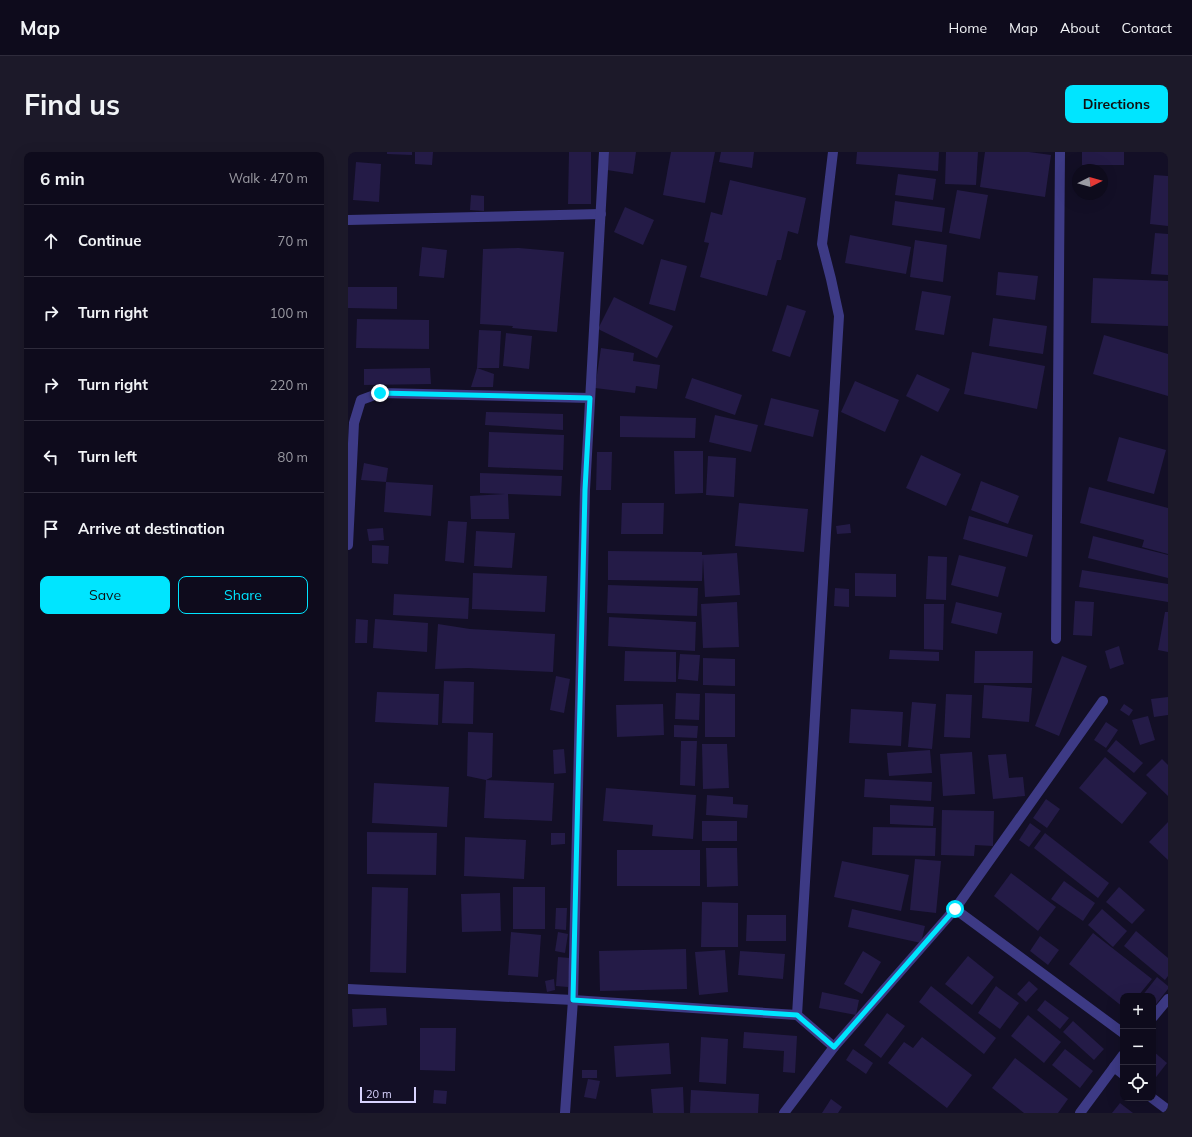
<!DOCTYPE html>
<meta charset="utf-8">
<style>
:root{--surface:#0e0b1c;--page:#1c1929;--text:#f1f3f6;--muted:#9b9ba3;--line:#2e2b3b;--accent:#00e5ff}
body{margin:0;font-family:Mulish,sans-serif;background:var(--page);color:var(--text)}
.controls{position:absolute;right:12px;bottom:12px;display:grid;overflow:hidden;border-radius:8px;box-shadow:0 4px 16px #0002}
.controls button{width:36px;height:36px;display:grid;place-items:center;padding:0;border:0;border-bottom:1px solid var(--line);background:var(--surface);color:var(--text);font:20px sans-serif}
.compass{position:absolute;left:724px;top:12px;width:36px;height:36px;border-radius:50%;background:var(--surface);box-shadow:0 4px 16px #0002;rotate:84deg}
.scale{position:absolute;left:12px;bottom:10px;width:56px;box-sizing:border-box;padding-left:4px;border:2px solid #d9d4ff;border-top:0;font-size:11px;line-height:14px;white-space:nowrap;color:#d9d4ff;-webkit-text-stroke:3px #130f26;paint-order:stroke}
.stop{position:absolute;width:12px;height:12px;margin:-9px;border:3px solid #00e5ff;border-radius:50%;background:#fff}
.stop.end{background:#00e5ff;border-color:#fff;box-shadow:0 1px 4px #0008}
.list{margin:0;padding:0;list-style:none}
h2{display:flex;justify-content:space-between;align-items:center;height:52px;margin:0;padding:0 16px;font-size:17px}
h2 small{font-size:13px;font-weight:400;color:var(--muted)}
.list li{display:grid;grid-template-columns:26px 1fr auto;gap:12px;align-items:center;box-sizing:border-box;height:72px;padding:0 16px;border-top:1px solid var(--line)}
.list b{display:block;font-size:15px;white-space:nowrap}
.list em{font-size:13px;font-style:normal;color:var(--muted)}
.actions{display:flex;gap:8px;padding:12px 16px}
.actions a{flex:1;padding:9px 0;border:1px solid var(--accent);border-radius:8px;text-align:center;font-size:14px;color:var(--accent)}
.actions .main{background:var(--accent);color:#111}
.icon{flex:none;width:22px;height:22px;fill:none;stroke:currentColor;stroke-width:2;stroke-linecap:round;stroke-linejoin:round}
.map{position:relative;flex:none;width:820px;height:961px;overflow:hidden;border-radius:8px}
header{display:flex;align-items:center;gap:24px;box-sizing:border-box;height:56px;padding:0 20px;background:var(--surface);border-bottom:1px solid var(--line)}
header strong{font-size:19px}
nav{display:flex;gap:22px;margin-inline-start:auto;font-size:14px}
.intro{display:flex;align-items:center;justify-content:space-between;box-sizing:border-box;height:96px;padding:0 24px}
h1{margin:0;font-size:28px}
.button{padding:10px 18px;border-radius:8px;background:var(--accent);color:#111;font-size:14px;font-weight:700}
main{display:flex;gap:24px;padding:0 24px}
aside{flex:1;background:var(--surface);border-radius:8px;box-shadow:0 4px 16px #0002}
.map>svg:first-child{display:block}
</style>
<header>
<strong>Map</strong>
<nav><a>Home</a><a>Map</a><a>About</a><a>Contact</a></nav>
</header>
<div class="intro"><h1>Find us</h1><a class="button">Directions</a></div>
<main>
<aside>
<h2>6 min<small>Walk · 470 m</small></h2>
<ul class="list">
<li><svg class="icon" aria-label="ahead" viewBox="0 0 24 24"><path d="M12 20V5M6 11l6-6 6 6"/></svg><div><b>Continue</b></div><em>70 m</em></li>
<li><svg class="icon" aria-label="right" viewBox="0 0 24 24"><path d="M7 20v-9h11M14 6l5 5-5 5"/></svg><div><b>Turn right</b></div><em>100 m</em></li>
<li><svg class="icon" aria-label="right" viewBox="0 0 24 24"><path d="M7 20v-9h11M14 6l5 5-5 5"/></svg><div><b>Turn right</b></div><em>220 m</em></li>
<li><svg class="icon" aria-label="left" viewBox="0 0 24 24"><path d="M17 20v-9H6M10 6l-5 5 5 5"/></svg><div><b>Turn left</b></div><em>80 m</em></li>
<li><svg class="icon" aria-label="arrive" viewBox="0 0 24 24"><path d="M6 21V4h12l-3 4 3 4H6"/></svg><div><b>Arrive at destination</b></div></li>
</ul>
<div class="actions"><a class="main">Save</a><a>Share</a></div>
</aside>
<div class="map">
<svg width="820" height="961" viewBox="0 0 820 961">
<rect width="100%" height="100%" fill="#130f26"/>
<!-- building -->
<g fill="#241b47">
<polygon points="39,0 64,0 64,3 39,2"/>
<polygon points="67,0 85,0 84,13 67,12"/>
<polygon points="221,0 243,0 243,52 220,52"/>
<polygon points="261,0 288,0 285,22 259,18"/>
<polygon points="323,0 367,0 357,51 315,43"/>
<polygon points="373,0 406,0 404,16 371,10"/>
<polygon points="509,0 591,0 590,19 508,12"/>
<polygon points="598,0 630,0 628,33 597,32"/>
<polygon points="637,0 681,0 703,3 697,45 632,35"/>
<rect x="734" y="0" width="42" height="13"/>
<polygon points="8,10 33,12 31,50 5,48"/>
<polygon points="550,22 588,27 585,48 547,43"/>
<polygon points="806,23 820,24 820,74 802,72"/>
<polygon points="382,28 458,46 450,82 440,79 433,108 429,108 419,144 352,125 361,91 356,90 363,60 374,63"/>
<polygon points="609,38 640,43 632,87 601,81"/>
<polygon points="123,43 136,44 136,59 122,58"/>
<polygon points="547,49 597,56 594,80 544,73"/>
<polygon points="277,55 306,68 295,93 266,80"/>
<polygon points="807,81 820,82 820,123 803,122"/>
<polygon points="502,83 563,95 558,122 497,111"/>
<polygon points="567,88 599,93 595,130 562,125"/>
<polygon points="74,95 99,98 96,126 71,124"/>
<polygon points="171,96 216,100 209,180 164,176 165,174 132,172 135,97"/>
<polygon points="313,107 339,114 327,159 301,152"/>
<polygon points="650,120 690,124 687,148 648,143"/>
<polygon points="745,126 820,129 820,174 743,171"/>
<polygon points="0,135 49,135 49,157 0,156"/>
<polygon points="574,139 603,144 596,183 567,178"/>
<polygon points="266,145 325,174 309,206 250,177"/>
<polygon points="439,153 458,159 442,205 424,199"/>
<polygon points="645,166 699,174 695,202 641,194"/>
<polygon points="9,167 81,168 81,197 8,196"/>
<polygon points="131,178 153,179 151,216 129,216 146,222 145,235 123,235 129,216"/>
<polygon points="158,181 184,184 181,217 155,214"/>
<polygon points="756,183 820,202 820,244 745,222"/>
<polygon points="253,196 286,201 285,209 312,213 309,237 288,234 287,241 247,236"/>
<polygon points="624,200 697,214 689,257 616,242"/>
<polygon points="82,216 83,232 16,233 16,217"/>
<polygon points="569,222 602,237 590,260 558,244"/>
<polygon points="344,226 394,243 387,263 337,246"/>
<polygon points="507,229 551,248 537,280 493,260"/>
<polygon points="423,246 471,258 465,285 416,273"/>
<polygon points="138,260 215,262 215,278 137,273"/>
<polygon points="367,263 410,273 403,300 361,290"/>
<polygon points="272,264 348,266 347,286 272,285"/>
<polygon points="141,280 216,283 215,318 140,315"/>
<polygon points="771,285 818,298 806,342 759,329"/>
<polygon points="326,299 355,299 355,341 327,342"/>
<polygon points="249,300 264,300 263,338 248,338"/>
<polygon points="573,303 613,322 598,354 558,336"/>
<polygon points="360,304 388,306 386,345 358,343"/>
<polygon points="16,311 40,316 38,330 13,328"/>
<polygon points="132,321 214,324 213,344 160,342 161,367 123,367 122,344 157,342 132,341"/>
<polygon points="633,329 671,344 660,372 623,358"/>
<polygon points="38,330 85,333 83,364 36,360"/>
<polygon points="741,335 820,356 820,402 794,395 796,388 732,371"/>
<polygon points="274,351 316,351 315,382 273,382"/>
<polygon points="391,351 460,357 456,400 387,394"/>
<polygon points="621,364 685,383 679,405 615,387"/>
<polygon points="100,369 119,370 116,411 97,409"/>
<polygon points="502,372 503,381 489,382 488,374"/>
<polygon points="35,376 36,388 21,389 19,377"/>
<polygon points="128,379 167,381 164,416 126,414"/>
<polygon points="745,384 820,403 820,426 740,406"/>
<polygon points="24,393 41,394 40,412 24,411"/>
<polygon points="260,399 354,400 354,403 389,401 392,443 357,445 355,406 354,429 260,428"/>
<polygon points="611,403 658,415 650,445 603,433"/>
<polygon points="580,404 599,405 598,448 578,447"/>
<polygon points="734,418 820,432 820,450 731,435"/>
<polygon points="125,421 199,424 197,460 124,457"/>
<polygon points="507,421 548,422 548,445 507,444"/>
<polygon points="260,433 350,436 349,464 259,461"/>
<polygon points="487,436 501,437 501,455 486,454"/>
<polygon points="46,442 121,446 120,467 45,463"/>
<polygon points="727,449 746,450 744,484 725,483"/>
<polygon points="389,450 391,495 355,496 353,452"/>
<polygon points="608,450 654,461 649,482 603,471"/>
<polygon points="576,452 596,452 595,498 576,497"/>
<polygon points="817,460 820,460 820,500 810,498"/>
<polygon points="261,465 348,470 347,499 260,494"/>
<polygon points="8,467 20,468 19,491 7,491"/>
<polygon points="27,467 80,471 79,500 25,496"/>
<polygon points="90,472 122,477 207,482 205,520 120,516 87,517"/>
<polygon points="771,494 776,512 762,517 757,499"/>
<polygon points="542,498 591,500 591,509 541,507"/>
<polygon points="277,499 328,500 328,530 276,529"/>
<polygon points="627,499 685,499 684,531 626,531"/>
<polygon points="332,502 352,503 350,529 330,527"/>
<polygon points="714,504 739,514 711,584 687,574"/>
<polygon points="355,506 387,507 387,534 355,533"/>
<polygon points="208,524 222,527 216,561 202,558"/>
<polygon points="96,529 126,530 125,572 94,571"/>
<polygon points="636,533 684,536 681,570 634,566"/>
<polygon points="29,540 91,542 90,573 27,570"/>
<polygon points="328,541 352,542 351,568 327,567"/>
<polygon points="357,541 387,542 387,585 357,585"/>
<polygon points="598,542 624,543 622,586 596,585"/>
<polygon points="820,545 820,563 806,565 803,547"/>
<polygon points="564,550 588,552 584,597 560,595"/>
<polygon points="315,552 316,583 269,585 268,553"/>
<polygon points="776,552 785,558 781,564 772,558"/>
<polygon points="503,557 555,560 553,594 501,591"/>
<polygon points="800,564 807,588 792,593 784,568"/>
<polygon points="758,570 770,578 758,596 746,588"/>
<polygon points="326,573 350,574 349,586 326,585"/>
<polygon points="120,580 145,581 144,625 138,628 119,624"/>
<polygon points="768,588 795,611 786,621 759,599"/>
<polygon points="333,589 349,589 347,634 332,633"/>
<polygon points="354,592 379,592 381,636 355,637"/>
<polygon points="216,597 218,621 206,622 205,598"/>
<polygon points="582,598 584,621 541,624 539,601"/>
<polygon points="624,600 627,642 595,644 592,602"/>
<polygon points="658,602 661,626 675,625 677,644 645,647 640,603"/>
<polygon points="757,605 799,641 774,672 731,636"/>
<polygon points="814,607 820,613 820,644 798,623"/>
<polygon points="517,627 584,630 583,649 516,645"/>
<polygon points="138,628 206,631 204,669 136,666"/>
<polygon points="26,631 101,635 99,675 24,671"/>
<polygon points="258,636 348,643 345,687 304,684 305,673 255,669"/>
<polygon points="359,643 385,645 385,652 400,653 399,666 358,663"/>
<polygon points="698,647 712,657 699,676 685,666"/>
<polygon points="542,653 586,655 585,674 542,672"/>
<polygon points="594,658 646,659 645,694 627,693 626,704 593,703"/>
<rect x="354" y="669" width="35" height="20"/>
<polygon points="820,670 820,708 801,690"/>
<polygon points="682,671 693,679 681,695 671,688"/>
<polygon points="525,675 588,676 587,704 524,703"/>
<polygon points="19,680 89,681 88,723 19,722"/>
<polygon points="203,681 217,681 217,692 203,693"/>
<polygon points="697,681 761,731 750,746 686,696"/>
<polygon points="117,685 178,688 176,727 116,724"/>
<polygon points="358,696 389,696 390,734 359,735"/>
<rect x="269" y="698" width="83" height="36"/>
<polygon points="567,707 593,709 588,761 562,758"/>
<polygon points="494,709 561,723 553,759 486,745"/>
<polygon points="663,721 708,755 690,779 646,744"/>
<polygon points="716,729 747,751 735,769 703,747"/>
<polygon points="24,735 60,736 58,821 22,820"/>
<rect x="165" y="735" width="32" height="42"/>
<polygon points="771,735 797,758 784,772 758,750"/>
<polygon points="152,741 153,779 114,780 113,742"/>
<polygon points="354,750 390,751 390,795 353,795"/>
<polygon points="208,756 219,756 218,778 207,777"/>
<polygon points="504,757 577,774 573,791 500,775"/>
<polygon points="754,757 779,779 765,795 740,773"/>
<polygon points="399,763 438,763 438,789 398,789"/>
<polygon points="788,779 820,806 820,824 817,828 776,794"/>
<polygon points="163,780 193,783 190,825 160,823"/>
<polygon points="210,780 220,782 217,801 207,799"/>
<polygon points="745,781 804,827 790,844 775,844 775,855 721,812"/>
<polygon points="692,784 711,798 700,813 682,799"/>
<polygon points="338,797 339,837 252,839 251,799"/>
<polygon points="377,798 380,840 351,843 347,800"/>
<polygon points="392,799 437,802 435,827 390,823"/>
<polygon points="515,799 533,810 514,842 496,832"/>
<polygon points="620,804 646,825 624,853 597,832"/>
<polygon points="210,805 222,806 220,835 208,834"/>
<polygon points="809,825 820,834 820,837 805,856 805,844 794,844"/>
<polygon points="206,827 207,838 199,840 197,829"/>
<polygon points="681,829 690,837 678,850 669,842"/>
<polygon points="583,834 648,886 636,902 571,850"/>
<polygon points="648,834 671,851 652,877 630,861"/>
<polygon points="474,840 511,848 508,863 471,856"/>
<polygon points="697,848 721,866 712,877 689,858"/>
<polygon points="38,856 39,873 5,875 4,857"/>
<polygon points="539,861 557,874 533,906 516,893"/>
<polygon points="680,863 713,890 696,911 663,884"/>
<polygon points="725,869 756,897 746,908 715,880"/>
<polygon points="72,876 108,876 107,919 72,918"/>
<polygon points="396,880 449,884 447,921 435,920 436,899 395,896"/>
<polygon points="353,885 380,887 378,932 351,930"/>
<polygon points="574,885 624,923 599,956 540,911 556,890 565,896"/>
<polygon points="321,891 323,922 268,925 266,894"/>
<polygon points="505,897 525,911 518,922 498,908"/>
<polygon points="717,897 745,919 732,936 704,913"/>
<polygon points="805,899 819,911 805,929"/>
<polygon points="667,906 720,947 710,961 676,961 644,936"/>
<rect x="234" y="918" width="15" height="8"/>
<polygon points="240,927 252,929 248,947 236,945"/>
<polygon points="335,935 336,961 305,961 303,937"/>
<polygon points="86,938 99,939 98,952 85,951"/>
<polygon points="343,938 411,942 410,961 342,961"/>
<polygon points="483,947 494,955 490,961 474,961"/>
<polygon points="772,951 785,961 764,961"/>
</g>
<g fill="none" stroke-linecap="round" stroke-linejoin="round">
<!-- minor -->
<g stroke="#3d3a85" stroke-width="10">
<polyline points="0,68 253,62"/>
<polyline points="0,393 6,271 13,248 32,241 242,246"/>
<polyline points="708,487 712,0"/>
<polyline points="607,757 775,881"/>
<polyline points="0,837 225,848 449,863 486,895"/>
<polyline points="449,863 491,164 483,127 474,92 485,0"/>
<polyline points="805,865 820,847"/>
<polyline points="766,915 775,922"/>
<polyline points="804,946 820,958"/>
<polyline points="217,961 225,848 237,338 256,0"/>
<polyline points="436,961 486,895 607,757 755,549"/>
<polyline points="732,961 775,903"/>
</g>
</g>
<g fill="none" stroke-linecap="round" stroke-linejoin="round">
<!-- route -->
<polyline stroke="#00e5ff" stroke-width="5" points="32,241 242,246 237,338 225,848 449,863 486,895 607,757"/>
</g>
</svg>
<div class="controls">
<button>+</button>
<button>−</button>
<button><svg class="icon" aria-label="locate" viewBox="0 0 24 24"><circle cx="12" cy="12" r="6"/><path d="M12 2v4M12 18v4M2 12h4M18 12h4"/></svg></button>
</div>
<svg class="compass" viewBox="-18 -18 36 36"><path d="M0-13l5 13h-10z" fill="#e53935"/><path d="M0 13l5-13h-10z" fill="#9b9ba3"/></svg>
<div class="scale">20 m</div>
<div class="stop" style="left:607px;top:757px"></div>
<div class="stop end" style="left:32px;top:241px"></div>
</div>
</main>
